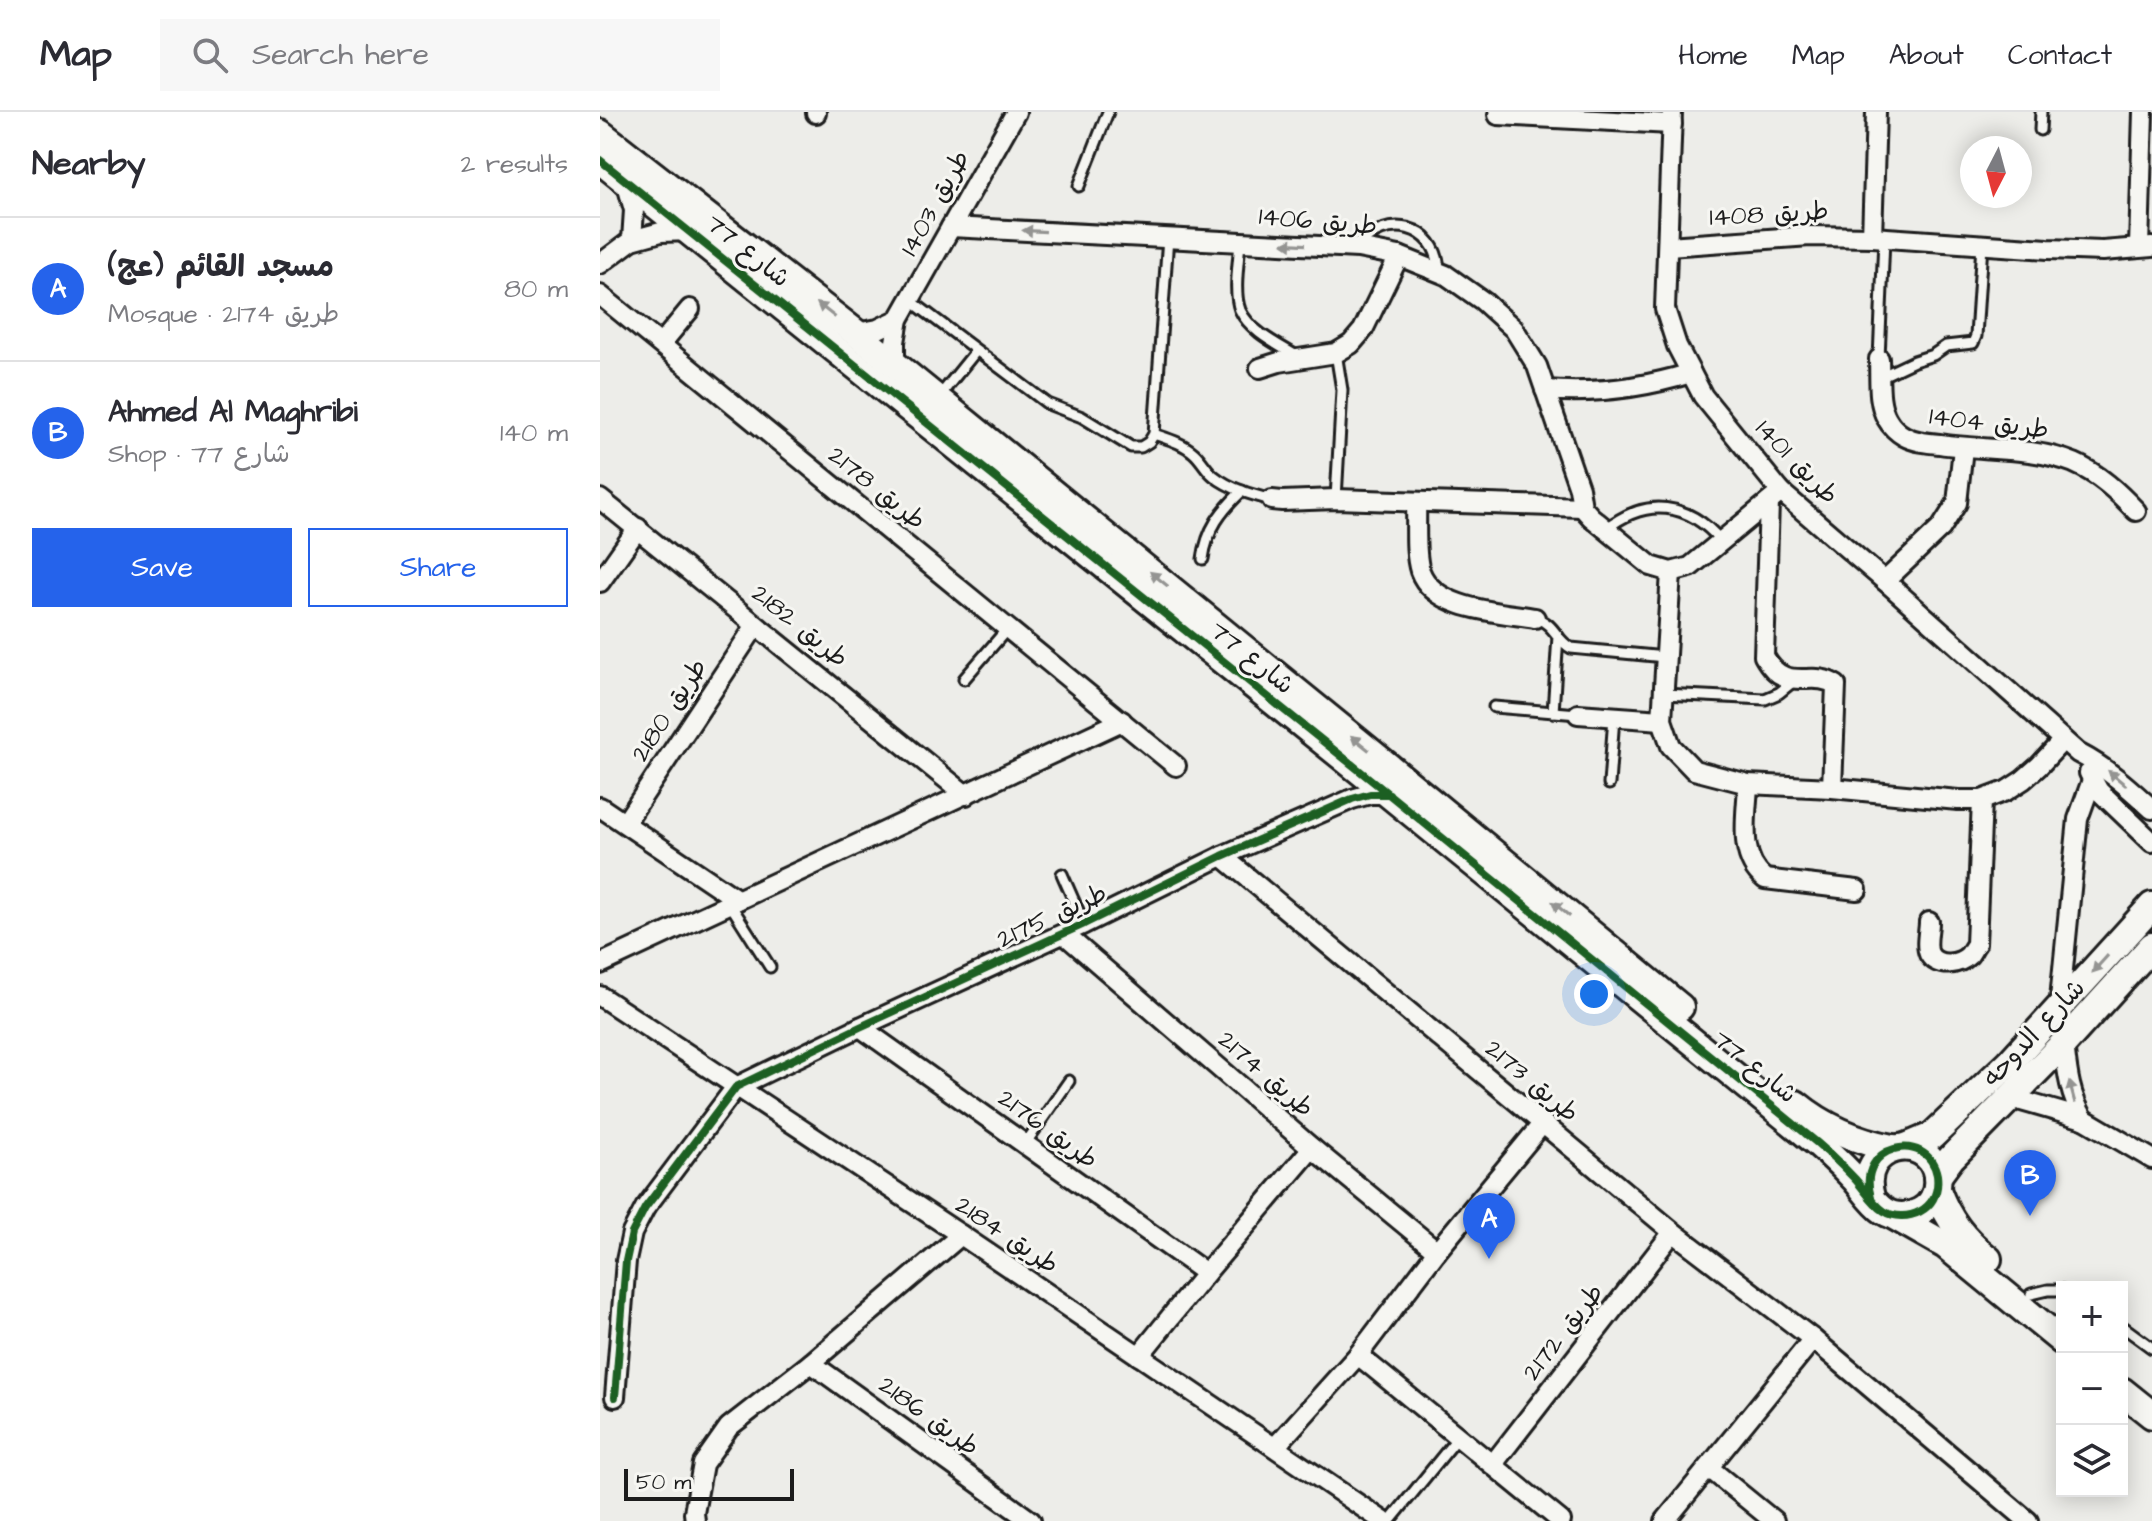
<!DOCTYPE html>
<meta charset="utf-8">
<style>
:root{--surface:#fff;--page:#f7f7f7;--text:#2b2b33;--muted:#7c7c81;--line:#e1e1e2;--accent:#2563eb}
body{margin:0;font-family:"Architects Daughter","Playpen Sans Arabic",sans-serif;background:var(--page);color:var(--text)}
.controls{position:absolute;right:24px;bottom:24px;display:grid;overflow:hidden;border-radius:0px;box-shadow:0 4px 20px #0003}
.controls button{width:72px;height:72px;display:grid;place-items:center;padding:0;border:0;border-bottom:2px solid var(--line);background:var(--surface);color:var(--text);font:40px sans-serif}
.compass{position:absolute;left:1360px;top:24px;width:72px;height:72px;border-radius:50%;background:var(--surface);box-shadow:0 4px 20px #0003;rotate:186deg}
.scale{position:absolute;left:24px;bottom:20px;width:170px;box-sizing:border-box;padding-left:8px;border:4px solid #1c1c1c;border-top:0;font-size:22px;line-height:28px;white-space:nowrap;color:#1c1c1c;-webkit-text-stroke:6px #f6f6f2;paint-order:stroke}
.you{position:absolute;left:994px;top:882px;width:28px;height:28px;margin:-20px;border:6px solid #fff;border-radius:50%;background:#1a73e8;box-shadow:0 0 0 12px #1a73e833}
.badge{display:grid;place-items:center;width:52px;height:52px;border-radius:50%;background:var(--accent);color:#fff;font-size:26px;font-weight:700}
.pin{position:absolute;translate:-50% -66px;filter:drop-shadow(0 2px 4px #0008)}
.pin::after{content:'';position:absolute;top:42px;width:28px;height:24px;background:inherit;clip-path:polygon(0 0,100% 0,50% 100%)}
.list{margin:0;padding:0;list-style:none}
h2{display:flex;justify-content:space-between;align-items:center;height:104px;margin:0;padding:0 32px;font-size:34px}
h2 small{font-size:26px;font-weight:400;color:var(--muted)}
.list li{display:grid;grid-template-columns:52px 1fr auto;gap:24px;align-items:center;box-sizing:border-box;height:144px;padding:0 32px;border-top:2px solid var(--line)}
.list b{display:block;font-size:30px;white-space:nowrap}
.list p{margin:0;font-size:26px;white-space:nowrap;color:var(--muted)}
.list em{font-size:26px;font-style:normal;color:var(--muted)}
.actions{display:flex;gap:16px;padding:24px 32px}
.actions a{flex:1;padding:18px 0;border:2px solid var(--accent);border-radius:0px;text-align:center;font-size:28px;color:var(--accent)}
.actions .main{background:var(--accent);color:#fff}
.icon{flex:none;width:44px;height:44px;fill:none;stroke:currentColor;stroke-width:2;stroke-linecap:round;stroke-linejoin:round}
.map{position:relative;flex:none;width:1552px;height:1409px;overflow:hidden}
header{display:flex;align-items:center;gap:48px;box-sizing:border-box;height:112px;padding:0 40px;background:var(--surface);border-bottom:2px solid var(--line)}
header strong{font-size:38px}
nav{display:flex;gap:44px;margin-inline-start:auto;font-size:28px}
.search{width:560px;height:72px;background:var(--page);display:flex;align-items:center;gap:20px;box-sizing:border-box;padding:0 28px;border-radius:0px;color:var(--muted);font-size:30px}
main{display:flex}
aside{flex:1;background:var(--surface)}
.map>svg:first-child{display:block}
</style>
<header>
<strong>Map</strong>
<div class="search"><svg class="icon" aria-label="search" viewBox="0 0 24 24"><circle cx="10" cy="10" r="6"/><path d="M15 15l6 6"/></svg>Search here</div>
<nav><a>Home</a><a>Map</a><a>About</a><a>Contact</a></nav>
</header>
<main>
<aside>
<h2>Nearby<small>2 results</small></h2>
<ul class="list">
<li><span class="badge">A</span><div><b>مسجد القائم (عج)</b><p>Mosque · طريق 2174</p></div><em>80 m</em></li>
<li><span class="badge">B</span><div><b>Ahmed Al Maghribi</b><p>Shop · شارع 77</p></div><em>140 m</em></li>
</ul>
<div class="actions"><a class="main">Save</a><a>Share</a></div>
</aside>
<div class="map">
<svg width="1552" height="1409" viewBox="0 0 1552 1409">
<rect width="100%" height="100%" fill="#edede9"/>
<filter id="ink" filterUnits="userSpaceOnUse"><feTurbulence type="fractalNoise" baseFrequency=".0125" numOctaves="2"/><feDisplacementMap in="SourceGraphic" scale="16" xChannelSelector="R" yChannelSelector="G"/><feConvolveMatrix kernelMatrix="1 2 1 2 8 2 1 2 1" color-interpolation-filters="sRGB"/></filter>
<g filter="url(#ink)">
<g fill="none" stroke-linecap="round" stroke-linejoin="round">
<!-- lane casing -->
<g stroke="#1c1c1c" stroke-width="15">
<g id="lane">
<polyline points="1440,18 1441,0"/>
<polyline points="479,74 508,0"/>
<path d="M 640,129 C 639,148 633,180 640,198 C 650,220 679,233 698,245"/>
<path d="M 758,136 C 785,100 838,112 839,159"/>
<polyline points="310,188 448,292 482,305 531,335 541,335 549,330 554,322 568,125"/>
<polyline points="1279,247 1284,126"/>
<polyline points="1280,265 1314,249 1333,243 1346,234 1373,231 1376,224 1382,133"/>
<polyline points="338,286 376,239"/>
<path d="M 554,322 C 568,327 583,331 594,341 C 602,348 606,358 614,364 C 630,377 653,383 672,388"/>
<polyline points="736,387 742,278 736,241"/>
<path d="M 1006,417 C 1046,385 1088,390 1121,429"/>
<path d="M 603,447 C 607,417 621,399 642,379"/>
<path d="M 935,506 C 956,512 955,528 971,536 L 1065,545"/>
<polyline points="364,567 408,516"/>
<polyline points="1064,582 1165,587 1179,581 1195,568"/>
<polyline points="894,595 978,602"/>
<polyline points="953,600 958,524"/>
<polyline points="1009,672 1014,605"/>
<polyline points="462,762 484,812"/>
<polyline points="130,792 170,855"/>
<polyline points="425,1032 469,969"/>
<polyline points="1431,1182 1448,1178 1462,1178"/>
<polyline points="1522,1214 1552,1236"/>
<polyline points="790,1409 859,1324"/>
</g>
</g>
<!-- street casing -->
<g stroke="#1c1c1c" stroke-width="24">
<g id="street">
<path d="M 1072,0 L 1065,197 L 1077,234 L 1103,284 L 1181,380 L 1285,469 L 1478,641 C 1507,656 1528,675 1552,697"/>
<polyline points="216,1 216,0"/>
<polyline points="898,3 1072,12"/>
<polyline points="26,69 34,98 32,128"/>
<polyline points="351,115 758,136 799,144 846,163 883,189 914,217 937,254 979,376 982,395 991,405 1051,454 1071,460 1090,455 1181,380"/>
<polyline points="1272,125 1276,0"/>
<polyline points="1068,134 1210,124 1272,125 1448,137 1503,139 1552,135"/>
<polyline points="1539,135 1543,0"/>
<polyline points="0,152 32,128 61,120 91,119"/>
<polyline points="0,183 576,654"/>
<polyline points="256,221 278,217 299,207"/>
<polyline points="61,232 90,197"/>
<path d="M 1279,247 C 1280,266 1277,290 1287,307 C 1291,314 1297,320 1304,324 C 1315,330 1328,331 1340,332 C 1384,339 1432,334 1474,351 C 1499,362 1518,380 1536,399"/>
<polyline points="295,254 295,230 299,207 416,0"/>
<polyline points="660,256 679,250 736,241 751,232 763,218 799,144"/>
<path d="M 945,278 C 996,282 1043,276 1091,261"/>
<polyline points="0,387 366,683"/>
<polyline points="672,388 682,389 736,387 982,395"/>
<path d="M 816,390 C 817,410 814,440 820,459 C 834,498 899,500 935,506"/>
<path d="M 1169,390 L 1164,544 C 1186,584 1211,556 1236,573 L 1232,676"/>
<polyline points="1071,460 1062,608 1071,634 1094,658 1148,672 1232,676 1358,688 1382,688 1406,679 1423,668 1439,654 1463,628"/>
<polyline points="1285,469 1341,416 1357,391 1363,336"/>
<polyline points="0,470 38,416"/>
<polyline points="978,602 1062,608"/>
<polyline points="1489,661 1499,679 1552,730"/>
<path d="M 1148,672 C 1147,703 1137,745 1165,767 L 1257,778"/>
<polyline points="0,695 138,788"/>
<polyline points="25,711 156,513"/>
<polyline points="622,744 1073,1120 1213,1227 1428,1409"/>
<path d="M 1329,810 C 1329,819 1325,833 1329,842 C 1337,856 1359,853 1369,843 C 1370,842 1375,833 1376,832 L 1382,688"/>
<polyline points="464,822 712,1036 837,1139"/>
<polyline points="0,852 522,609"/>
<polyline points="0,884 361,1123 783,1409"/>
<polyline points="1459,897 1478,707 1492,668"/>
<polyline points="260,915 606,1161"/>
<path d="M 1411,986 L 1484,1007 C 1469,983 1467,958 1464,931"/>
<polyline points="1484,1007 1552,1047"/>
<polyline points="758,1243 961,1409"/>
<polyline points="539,1244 606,1161 712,1036"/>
<polyline points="211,1251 431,1409"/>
<polyline points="15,1285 26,1149 32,1121 45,1096 136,975 260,915 484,812 622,744 752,687 770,682 789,682"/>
<polyline points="675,1335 758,1243 837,1139 943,1011"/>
<polyline points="893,1352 1073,1120"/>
<polyline points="1109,1356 1174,1409"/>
<polyline points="95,1409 94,1401 103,1352 129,1315 211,1251 361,1123"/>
<polyline points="1065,1409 1213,1227"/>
</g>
</g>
<!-- secondary casing -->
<g stroke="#1c1c1c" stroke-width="32">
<g id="secondary">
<polyline points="0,21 256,221 789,655 1080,895"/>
<path d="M 0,48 L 775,671 L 1205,1021 C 1223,1035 1239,1050 1255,1067 C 1264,1077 1273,1092 1284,1099 C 1290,1103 1296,1104 1302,1104 C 1314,1104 1327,1098 1333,1087 C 1337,1080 1338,1071 1337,1063 C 1328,1017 1255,1032 1271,1085"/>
<path d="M 1196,992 C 1225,1016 1256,1029 1293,1036"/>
<polyline points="1306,1035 1332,1024 1410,950 1552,794"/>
<polyline points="1337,1065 1351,1046 1464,931 1552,834"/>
<path d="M 1337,1078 C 1348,1108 1363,1127 1388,1147"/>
<polyline points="1294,1104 1345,1133 1462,1229"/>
<polyline points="1522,1279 1552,1303"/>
</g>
</g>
<!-- lane -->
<use href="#lane" stroke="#f6f6f2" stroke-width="9"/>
<!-- street -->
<use href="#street" stroke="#f6f6f2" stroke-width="18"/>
<!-- secondary -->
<use href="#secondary" stroke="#f6f6f2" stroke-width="26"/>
<!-- cycleway casing -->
<g stroke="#f6f6f2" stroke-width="13">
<g id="cycleway">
<path d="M 0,48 L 775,671 L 1205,1021 C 1223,1035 1239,1050 1255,1067 C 1264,1077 1273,1092 1284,1099 C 1290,1103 1296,1104 1302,1104 C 1314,1104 1327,1098 1333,1087 C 1337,1080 1338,1071 1337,1063 C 1328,1017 1255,1032 1271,1085"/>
<polyline points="15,1285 26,1149 32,1121 45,1096 136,975 260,915 484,812 622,744 752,687 770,682 789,682"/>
</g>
</g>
<!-- cycleway -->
<use href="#cycleway" stroke="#1b5e20" stroke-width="8"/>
</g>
<!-- one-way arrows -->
<defs><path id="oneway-solid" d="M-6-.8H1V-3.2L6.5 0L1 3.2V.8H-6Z" transform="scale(2)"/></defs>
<g fill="#949492">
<use href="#oneway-solid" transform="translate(434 119) rotate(-177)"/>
<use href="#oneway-solid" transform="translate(694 132) rotate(-177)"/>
<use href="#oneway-solid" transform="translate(226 198) rotate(-142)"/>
<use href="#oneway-solid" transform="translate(559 467) rotate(-141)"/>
<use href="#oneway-solid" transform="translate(760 631) rotate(-141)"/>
<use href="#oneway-solid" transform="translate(1517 666) rotate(-140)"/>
<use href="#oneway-solid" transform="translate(961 797) rotate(-140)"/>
<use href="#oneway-solid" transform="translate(1500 852) rotate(132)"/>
<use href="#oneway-solid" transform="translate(1472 980) rotate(-105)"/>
</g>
</g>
<g text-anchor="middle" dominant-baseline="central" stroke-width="6" stroke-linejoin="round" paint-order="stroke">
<!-- street labels -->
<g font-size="26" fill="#1c1c1c" stroke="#f6f6f2">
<text transform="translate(335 91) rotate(-61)">طريق 1403</text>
<text transform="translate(1169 102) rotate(-3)">طريق 1408</text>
<text transform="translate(718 109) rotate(5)">طريق 1406</text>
<text transform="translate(148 139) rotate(39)">شارع 77</text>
<text transform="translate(1389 311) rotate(7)">طريق 1404</text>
<text transform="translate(1197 350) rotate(46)">طريق 1401</text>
<text transform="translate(277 376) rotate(39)">طريق 2178</text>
<text transform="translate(200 514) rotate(39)">طريق 2182</text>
<text transform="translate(652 546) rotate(39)">شارع 77</text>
<text transform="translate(69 598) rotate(-57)">طريق 2180</text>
<text transform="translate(452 804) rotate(-25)">طريق 2175</text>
<text transform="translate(1434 921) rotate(-47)">شارع الدوحه</text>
<text transform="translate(1155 955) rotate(39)">شارع 77</text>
<text transform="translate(666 962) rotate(41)">طريق 2174</text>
<text transform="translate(932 969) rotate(40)">طريق 2173</text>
<text transform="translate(448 1017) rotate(36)">طريق 2176</text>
<text transform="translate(407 1123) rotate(34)">طريق 2184</text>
<text transform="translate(963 1220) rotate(-52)">طريق 2172</text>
<text transform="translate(329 1304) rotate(36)">طريق 2186</text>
</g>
</g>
</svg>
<div class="controls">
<button>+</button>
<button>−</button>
<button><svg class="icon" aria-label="layers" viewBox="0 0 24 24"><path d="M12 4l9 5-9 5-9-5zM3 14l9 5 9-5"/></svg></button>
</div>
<svg class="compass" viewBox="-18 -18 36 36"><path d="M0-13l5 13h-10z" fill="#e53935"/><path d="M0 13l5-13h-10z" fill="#7c7c81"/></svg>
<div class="scale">50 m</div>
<div class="you"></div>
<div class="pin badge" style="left:889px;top:1147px">A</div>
<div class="pin badge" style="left:1430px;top:1104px">B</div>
</div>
</main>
